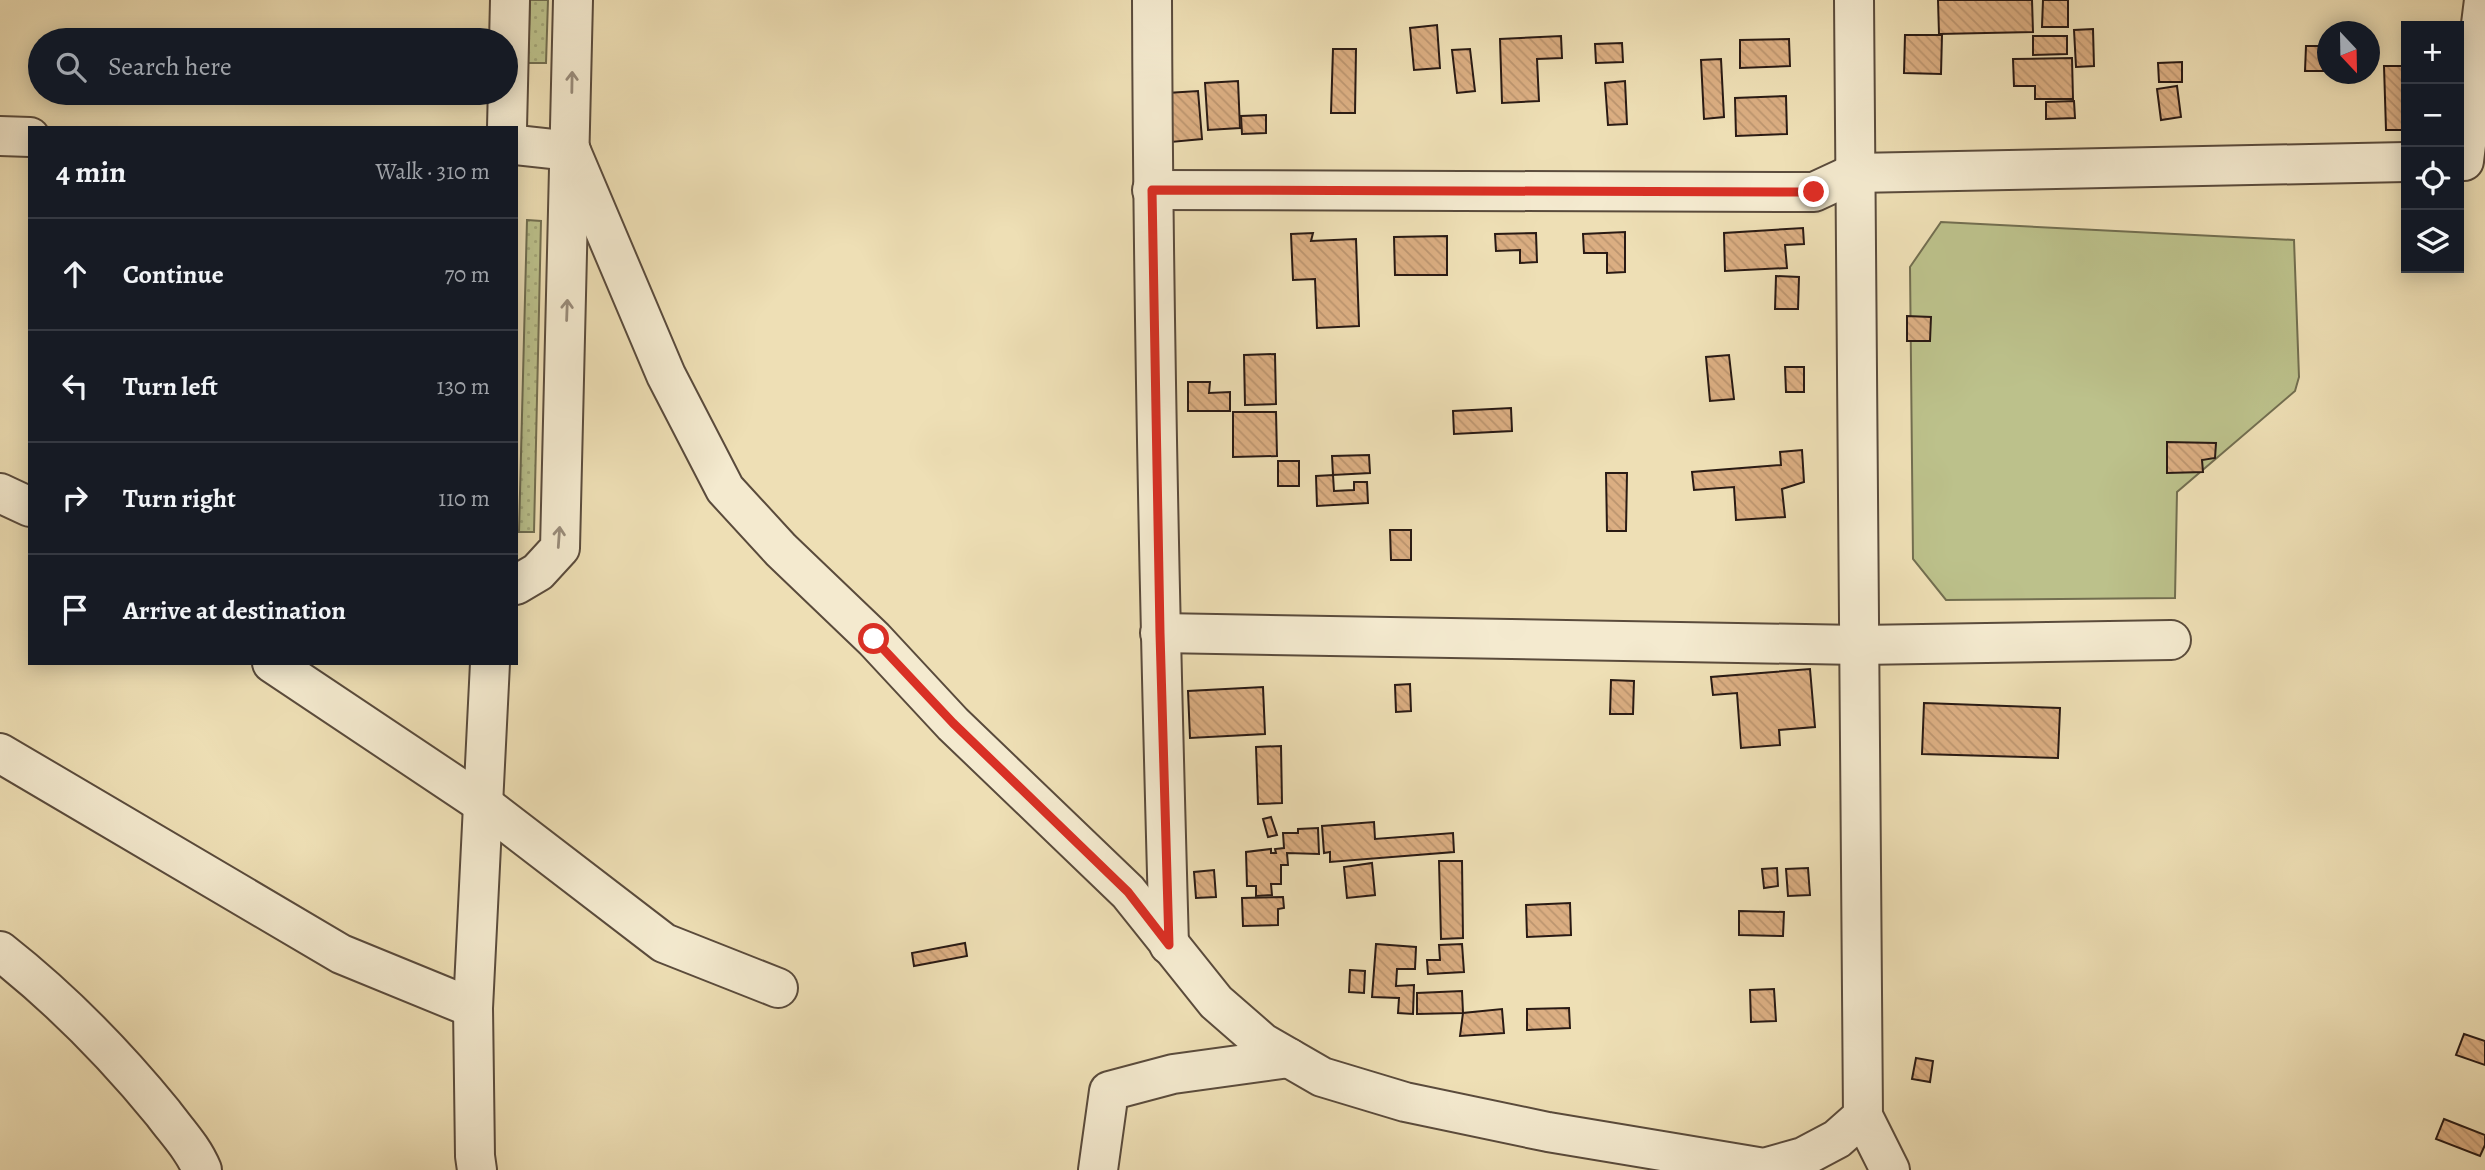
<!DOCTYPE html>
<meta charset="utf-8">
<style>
:root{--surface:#171b24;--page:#242831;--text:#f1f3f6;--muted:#9ea1a6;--line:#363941}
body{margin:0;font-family:Alegreya,serif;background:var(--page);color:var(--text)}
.controls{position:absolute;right:21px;top:21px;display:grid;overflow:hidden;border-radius:0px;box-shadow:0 4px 18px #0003}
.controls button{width:63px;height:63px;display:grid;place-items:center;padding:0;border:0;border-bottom:2px solid var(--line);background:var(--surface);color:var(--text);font:35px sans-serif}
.compass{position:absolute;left:2317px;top:21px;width:63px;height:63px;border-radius:50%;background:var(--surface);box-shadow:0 4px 18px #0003;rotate:158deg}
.stop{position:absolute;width:21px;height:21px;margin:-16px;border:5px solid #d93025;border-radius:50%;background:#fff}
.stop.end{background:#d93025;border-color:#fff;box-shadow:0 2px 7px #0008}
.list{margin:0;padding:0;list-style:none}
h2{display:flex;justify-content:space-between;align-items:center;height:91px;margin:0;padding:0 28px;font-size:30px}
h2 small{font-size:23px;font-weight:400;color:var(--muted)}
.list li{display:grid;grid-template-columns:46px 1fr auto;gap:21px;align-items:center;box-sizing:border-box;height:112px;padding:0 28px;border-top:2px solid var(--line)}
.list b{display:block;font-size:26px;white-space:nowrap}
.list em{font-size:23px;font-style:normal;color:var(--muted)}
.icon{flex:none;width:38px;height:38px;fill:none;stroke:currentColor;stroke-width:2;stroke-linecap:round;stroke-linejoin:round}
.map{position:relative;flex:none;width:2485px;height:1170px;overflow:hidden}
.search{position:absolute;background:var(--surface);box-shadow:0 4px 18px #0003;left:28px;top:28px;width:490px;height:77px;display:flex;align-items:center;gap:18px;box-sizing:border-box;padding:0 24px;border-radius:38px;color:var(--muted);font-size:26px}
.panel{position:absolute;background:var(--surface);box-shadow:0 4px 18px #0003;left:28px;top:126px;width:490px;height:539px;border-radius:0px}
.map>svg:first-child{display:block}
</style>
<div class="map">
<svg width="2485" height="1170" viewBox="0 0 2485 1170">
<defs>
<pattern id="grass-dots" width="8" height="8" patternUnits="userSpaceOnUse" patternTransform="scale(1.75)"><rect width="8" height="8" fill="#bcc18b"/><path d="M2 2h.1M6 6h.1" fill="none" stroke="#a2a577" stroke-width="1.8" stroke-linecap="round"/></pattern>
<pattern id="building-back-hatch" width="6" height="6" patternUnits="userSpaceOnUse" patternTransform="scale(1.75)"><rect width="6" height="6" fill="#dbae82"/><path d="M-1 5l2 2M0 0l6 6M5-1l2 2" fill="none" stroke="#bc956f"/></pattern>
</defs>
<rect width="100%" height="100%" fill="#eedfb5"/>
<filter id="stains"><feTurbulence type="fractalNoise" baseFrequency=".00286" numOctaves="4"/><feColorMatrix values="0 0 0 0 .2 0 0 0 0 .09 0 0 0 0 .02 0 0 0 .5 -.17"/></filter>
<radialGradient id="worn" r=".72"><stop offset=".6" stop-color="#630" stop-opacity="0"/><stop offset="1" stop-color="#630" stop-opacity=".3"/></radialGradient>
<!-- grass -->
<g fill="url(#grass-dots)" stroke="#726e50" stroke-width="2">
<polygon points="530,0 548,0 546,63 528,63"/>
<polygon points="527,220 541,221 534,532 519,532"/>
</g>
<!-- green -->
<polygon fill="#bcc18b" stroke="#726e50" stroke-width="2" points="1941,222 2294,240 2299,377 2295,391 2177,492 2175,598 1946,600 1913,559 1910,267"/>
<!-- building -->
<g fill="url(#building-back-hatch)" stroke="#291a14" stroke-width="2">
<polygon points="1938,0 2032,0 2033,32 1939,34"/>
<polygon points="2043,0 2068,0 2068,27 2042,27"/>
<polygon points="1437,25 1440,68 1414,70 1410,28"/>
<polygon points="2093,29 2094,66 2076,67 2074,30"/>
<polygon points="1905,35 1942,35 1941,74 1904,73"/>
<polygon points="1561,36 1562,58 1537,59 1539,101 1502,103 1500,39"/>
<polygon points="2033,36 2067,36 2067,54 2033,55"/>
<polygon points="1789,39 1790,66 1740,68 1740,40"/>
<polygon points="1622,43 1623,62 1596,63 1595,44"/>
<polygon points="2306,46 2328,46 2327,71 2305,71"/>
<polygon points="1333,49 1356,49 1355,113 1331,113"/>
<polygon points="1470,49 1475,91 1457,93 1452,50"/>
<polygon points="2072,58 2073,99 2035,99 2035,86 2014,86 2013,59"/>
<polygon points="1721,59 1724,117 1704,119 1701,60"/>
<polygon points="2182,62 2182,82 2159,82 2158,63"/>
<polygon points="2384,66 2406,66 2406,130 2386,130"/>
<polygon points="1238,81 1240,128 1208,130 1205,83"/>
<polygon points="1625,81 1627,124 1608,125 1605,83"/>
<polygon points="2177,86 2181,117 2161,120 2157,89"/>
<polygon points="1198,91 1202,139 1171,142 1167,93"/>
<polygon points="1786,96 1787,134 1736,136 1735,98"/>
<polygon points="2074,101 2075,118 2046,119 2046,102"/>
<polygon points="1266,115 1266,133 1242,134 1241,116"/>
<polygon points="1803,228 1804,244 1785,245 1787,268 1725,271 1724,233"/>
<polygon points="1625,232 1625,272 1607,273 1607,253 1584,253 1583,234"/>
<polygon points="1313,233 1311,241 1356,239 1359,326 1317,328 1315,279 1293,280 1291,234"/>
<polygon points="1536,233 1537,262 1520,263 1520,250 1496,251 1495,234"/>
<polygon points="1447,236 1447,275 1395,275 1394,237"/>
<polygon points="1776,276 1799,277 1798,309 1775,309"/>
<polygon points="1907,316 1931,317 1930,341 1907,341"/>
<polygon points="1275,354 1276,404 1245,405 1244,355"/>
<polygon points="1729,355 1734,399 1710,401 1706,357"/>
<polygon points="1785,367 1804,367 1804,392 1786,392"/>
<polygon points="1188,382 1210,382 1209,393 1230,392 1230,411 1188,411"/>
<polygon points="1511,408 1512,431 1454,434 1453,411"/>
<polygon points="1233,412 1276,412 1277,456 1233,457"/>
<polygon points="2167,442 2216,443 2215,458 2202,460 2203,472 2167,473"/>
<polygon points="1802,450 1804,482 1782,489 1785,517 1736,520 1734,487 1694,490 1692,472 1781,465 1780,452"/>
<polygon points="1369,455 1370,473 1333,475 1332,456"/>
<rect x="1278" y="461" width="21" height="25"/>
<polygon points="1606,473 1627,473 1626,531 1607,531"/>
<polygon points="1333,475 1334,491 1354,490 1354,482 1367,482 1368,503 1317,506 1316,476"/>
<polygon points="1390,530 1411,530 1411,560 1391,560"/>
<polygon points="1810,669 1815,727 1779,730 1780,745 1741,748 1737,693 1713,695 1711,677"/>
<polygon points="1611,680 1634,681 1633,714 1610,714"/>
<polygon points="1410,684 1411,711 1396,712 1395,685"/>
<polygon points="1263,687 1265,734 1190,738 1188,691"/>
<polygon points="1924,703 2060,708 2058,758 1922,754"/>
<polygon points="1281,746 1282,803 1258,804 1256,747"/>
<polygon points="1271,817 1277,835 1268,837 1263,819"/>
<polygon points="1374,822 1375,839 1453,833 1454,852 1330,862 1330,852 1324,853 1322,826"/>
<polygon points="1318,828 1319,854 1287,853 1288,865 1281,865 1281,884 1271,884 1272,895 1256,896 1256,886 1247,886 1246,852 1271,849 1271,853 1276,853 1275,849 1284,848 1283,833 1298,833 1298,829"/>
<polygon points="1439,861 1462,861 1463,938 1441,939"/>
<polygon points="1372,863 1375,895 1347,898 1344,867"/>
<polygon points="1777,868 1778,886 1764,888 1762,869"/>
<polygon points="1808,868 1810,895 1788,896 1786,869"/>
<polygon points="1214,870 1216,897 1196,898 1194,872"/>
<polygon points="1283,897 1284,908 1278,909 1278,925 1243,926 1242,898"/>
<polygon points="1570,903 1571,935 1527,937 1526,905"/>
<polygon points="1739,911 1784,912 1783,936 1739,935"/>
<polygon points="965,943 967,956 914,966 912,953"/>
<polygon points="1376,944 1416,947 1415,969 1397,969 1396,986 1414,985 1413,1014 1398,1013 1399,998 1372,997"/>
<polygon points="1462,944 1464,972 1428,974 1427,960 1440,960 1439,945"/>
<polygon points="1350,970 1365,971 1364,993 1349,992"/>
<polygon points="1774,989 1776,1021 1751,1022 1750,990"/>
<polygon points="1462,991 1463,1013 1417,1014 1417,993"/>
<polygon points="1569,1008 1570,1028 1527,1030 1527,1009"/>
<polygon points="1502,1009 1504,1033 1460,1036 1463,1013"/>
<polygon points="2464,1034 2485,1041 2485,1065 2456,1055"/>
<polygon points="1916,1058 1933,1061 1930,1082 1912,1079"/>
<polygon points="2444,1119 2485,1135 2485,1145 2480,1156 2436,1139"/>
</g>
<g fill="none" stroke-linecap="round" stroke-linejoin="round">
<!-- minor casing -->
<g stroke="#5a4b3c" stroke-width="42">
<g id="minor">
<path d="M 1152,0 C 1153,315 1160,630 1169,945"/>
<polyline points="1854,0 1863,1116 1890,1170"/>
<polyline points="507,128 510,0"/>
<polyline points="0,136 30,137"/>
<polyline points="516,145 571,151"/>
<polyline points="571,151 666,375 725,489 781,550 874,639 953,724 1128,892 1216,1002 1263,1043 1322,1077 1405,1102 1548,1132 1764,1168 1803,1157 1837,1139 1863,1116"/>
<polyline points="2459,161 2464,161 2484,0"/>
<polyline points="1152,190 1814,192 1855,173 2406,162"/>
<polyline points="0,493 30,507"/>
<polyline points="516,585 538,572 560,548 573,0"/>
<polyline points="1160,633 1859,645 2171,640"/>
<polyline points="272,663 483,804 664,943 778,988"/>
<polyline points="0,753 341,954 473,1008"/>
<path d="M 0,951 C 61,999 114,1053 163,1113 C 177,1132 193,1148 202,1170"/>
<polyline points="477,1170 475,1156 473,1008 490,663"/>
<polyline points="1098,1170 1109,1091 1173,1074 1289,1058"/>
</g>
</g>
<!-- minor -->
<use href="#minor" stroke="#f4eacf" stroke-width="38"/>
</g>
<!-- one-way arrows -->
<defs><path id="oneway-shaft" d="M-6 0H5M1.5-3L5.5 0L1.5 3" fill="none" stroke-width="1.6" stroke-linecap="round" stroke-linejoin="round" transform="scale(1.75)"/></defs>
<g stroke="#998c7b">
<use href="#oneway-shaft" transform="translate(572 82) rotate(-89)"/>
<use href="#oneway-shaft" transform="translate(567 310) rotate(-88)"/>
<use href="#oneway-shaft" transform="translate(559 537) rotate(-86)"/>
</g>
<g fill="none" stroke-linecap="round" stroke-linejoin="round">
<!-- route -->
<polyline stroke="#d93025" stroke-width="9" points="874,639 953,723 1128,892 1169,945 1160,633 1152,190 1814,192"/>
</g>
<rect width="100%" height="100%" filter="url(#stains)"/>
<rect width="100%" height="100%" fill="url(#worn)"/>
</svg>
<div class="controls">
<button>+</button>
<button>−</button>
<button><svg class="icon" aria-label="locate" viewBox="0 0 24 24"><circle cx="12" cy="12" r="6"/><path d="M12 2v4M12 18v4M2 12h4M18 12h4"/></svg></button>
<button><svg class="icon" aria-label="layers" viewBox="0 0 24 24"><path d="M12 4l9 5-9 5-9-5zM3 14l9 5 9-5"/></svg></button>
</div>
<svg class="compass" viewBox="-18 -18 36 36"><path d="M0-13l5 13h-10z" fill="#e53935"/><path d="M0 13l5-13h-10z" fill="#9ea1a6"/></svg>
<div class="stop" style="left:874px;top:639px"></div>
<div class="stop end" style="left:1814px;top:192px"></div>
<div class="search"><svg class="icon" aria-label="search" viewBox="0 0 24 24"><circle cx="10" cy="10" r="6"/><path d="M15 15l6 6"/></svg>Search here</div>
<section class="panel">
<h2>4 min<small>Walk · 310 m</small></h2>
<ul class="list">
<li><svg class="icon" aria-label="ahead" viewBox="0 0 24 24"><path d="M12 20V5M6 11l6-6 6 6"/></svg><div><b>Continue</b></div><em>70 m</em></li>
<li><svg class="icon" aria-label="left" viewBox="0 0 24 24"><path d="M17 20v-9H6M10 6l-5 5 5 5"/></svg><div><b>Turn left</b></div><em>130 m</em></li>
<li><svg class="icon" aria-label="right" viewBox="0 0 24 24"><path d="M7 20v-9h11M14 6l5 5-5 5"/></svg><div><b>Turn right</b></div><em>110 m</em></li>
<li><svg class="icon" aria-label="arrive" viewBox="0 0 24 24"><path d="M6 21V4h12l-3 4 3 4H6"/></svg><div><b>Arrive at destination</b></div></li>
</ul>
</section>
</div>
